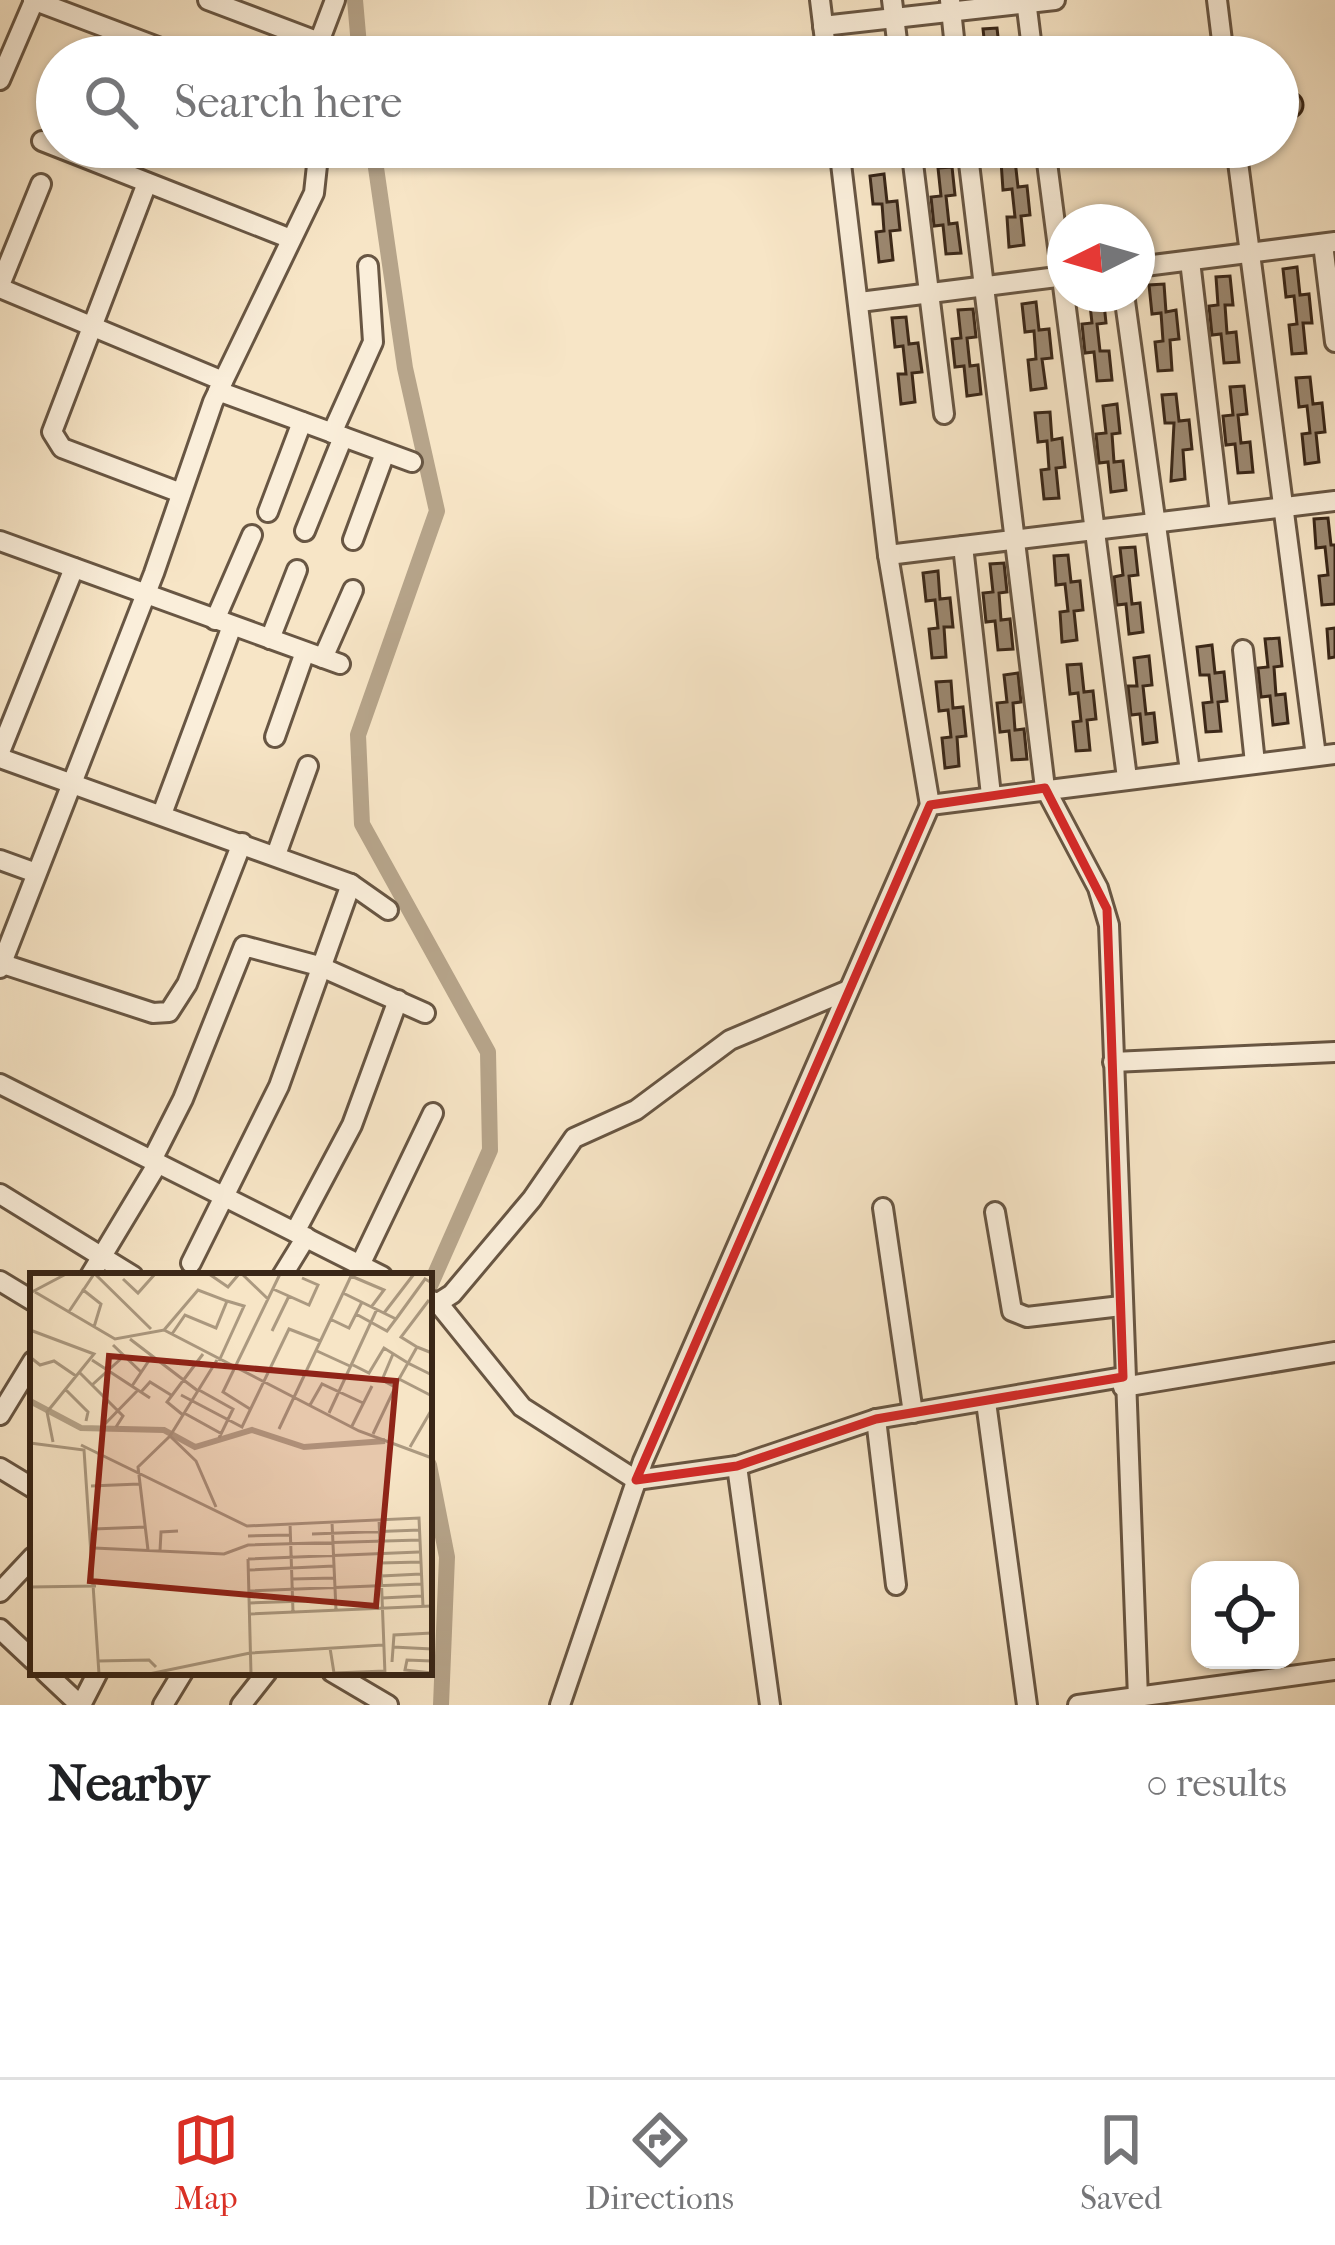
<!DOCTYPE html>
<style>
:root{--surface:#fff;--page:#f2f2f2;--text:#202124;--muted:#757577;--line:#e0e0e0;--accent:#d93025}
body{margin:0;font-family:"IM FELL French Canon",serif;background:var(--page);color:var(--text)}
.controls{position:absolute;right:36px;bottom:36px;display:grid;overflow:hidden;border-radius:24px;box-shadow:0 3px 9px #0004}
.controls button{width:108px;height:108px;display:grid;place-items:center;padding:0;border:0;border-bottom:3px solid var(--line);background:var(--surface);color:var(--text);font:60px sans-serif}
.compass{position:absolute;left:1047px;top:204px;width:108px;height:108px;border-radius:50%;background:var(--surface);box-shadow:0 3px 9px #0004;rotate:265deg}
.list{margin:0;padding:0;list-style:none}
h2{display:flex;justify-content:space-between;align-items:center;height:156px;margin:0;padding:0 48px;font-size:51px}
h2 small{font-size:39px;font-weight:400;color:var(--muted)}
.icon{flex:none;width:66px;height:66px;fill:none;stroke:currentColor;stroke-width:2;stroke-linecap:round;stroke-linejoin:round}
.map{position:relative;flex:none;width:1335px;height:1705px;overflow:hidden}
.search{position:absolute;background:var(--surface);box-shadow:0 3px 9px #0004;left:36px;right:36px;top:36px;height:132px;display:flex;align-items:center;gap:30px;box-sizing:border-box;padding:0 42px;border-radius:66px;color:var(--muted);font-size:45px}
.sheet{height:372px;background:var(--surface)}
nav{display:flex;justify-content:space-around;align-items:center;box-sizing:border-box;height:168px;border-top:3px solid var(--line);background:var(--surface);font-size:33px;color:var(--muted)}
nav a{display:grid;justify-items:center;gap:6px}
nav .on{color:var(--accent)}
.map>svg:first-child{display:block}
</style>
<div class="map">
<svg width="1335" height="1705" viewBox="0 0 1335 1705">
<rect width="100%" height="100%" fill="#f7e5c6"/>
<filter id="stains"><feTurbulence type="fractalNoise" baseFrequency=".00167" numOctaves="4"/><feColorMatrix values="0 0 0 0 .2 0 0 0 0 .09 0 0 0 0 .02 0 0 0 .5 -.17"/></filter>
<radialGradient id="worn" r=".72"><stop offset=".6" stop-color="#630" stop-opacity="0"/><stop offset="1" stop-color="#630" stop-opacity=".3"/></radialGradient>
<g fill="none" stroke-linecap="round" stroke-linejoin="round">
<!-- canal -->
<g stroke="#b6a48a" stroke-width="16">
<polyline points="355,0 360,57"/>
<polyline points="373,147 405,368 437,511 358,735 362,824 488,1052 490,1150 429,1288"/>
<polyline points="429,1465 447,1557 441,1705"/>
</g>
</g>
<!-- building -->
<g fill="#9c8972" stroke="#392617" stroke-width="3">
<polygon points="997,28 1000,55 1010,57 986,57 983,29"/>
<polygon points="933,39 935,57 920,57 919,40"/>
<polygon points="869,46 870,57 855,57 854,48"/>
<circle cx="1290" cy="105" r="13"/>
<polygon points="1015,160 1018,187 1027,186 1030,215 1021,216 1024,245 1009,247 1007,217 1015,217 1012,189 1003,190 1001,161"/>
<polygon points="952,167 955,195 946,196 949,224 957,223 961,253 946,254 943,225 934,226 931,197 941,196 938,168"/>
<polygon points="884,174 887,202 897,201 900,230 890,231 893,260 879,262 876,232 884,231 882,204 873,204 870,176"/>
<polygon points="1297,267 1300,295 1309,294 1312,323 1303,323 1306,353 1292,354 1289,325 1297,324 1294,296 1286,297 1283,269"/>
<polygon points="1230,276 1233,305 1225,305 1227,333 1236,332 1239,362 1224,363 1221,334 1212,335 1209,306 1218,305 1216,277"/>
<polygon points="1164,284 1166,312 1176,310 1179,339 1170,340 1172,370 1158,371 1155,342 1163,341 1161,313 1152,314 1149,285"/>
<polygon points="1103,294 1106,323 1097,324 1100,351 1109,351 1112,380 1097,381 1094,352 1085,353 1082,324 1092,323 1089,296"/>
<polygon points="1036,302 1039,330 1049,329 1052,358 1042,359 1046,388 1031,390 1028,360 1036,359 1034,331 1025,332 1022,304"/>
<polygon points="973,309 976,337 967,338 970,366 978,365 981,394 967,396 964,366 955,367 952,339 961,338 958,310"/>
<polygon points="906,317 909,344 918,343 922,372 912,373 915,402 901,404 898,374 906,374 903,346 895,347 892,318"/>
<polygon points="1310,377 1313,404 1322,403 1325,432 1316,433 1319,462 1305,464 1302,434 1310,433 1307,406 1299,407 1296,378"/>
<polygon points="1244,386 1247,414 1238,415 1241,443 1250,442 1253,472 1238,473 1235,444 1226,445 1223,416 1233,415 1230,387"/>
<polygon points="1176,394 1179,421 1189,420 1192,449 1183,450 1185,479 1171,481 1174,423 1165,423 1162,395"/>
<polygon points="1117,404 1120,433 1112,434 1114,462 1123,461 1126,490 1111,492 1108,462 1099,463 1096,434 1106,433 1103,406"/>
<polygon points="1050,412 1052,440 1062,438 1065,467 1056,468 1059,498 1044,499 1041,470 1049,469 1047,441 1038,442 1035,413"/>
<polygon points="1328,518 1331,545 1335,545 1335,604 1322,605 1319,576 1328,575 1325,547 1316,548 1314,519"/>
<polygon points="1135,547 1138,575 1129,576 1132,604 1140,603 1143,632 1129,634 1126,604 1117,605 1114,577 1123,575 1120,548"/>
<polygon points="1068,555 1071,582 1080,581 1083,610 1074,611 1077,640 1062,642 1060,612 1068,611 1065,584 1056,585 1054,556"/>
<polygon points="1004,563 1007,592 999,593 1001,620 1010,619 1013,649 998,650 995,621 986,622 983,593 993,592 990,564"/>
<polygon points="938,571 940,599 950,598 953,627 944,627 946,657 932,658 929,629 938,628 935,600 926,601 923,573"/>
<polygon points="1335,628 1335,657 1329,658 1327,629"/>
<polygon points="1279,638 1282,666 1274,667 1276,695 1285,694 1288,723 1273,725 1270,696 1261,697 1258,668 1268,667 1265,639"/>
<polygon points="1212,645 1215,673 1224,672 1227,701 1218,702 1221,731 1206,732 1203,703 1212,702 1209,675 1200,675 1197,647"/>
<polygon points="1149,656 1152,685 1143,686 1146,714 1154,713 1157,742 1143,744 1140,714 1131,715 1128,686 1137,686 1134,658"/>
<polygon points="1081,664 1084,692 1093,691 1096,719 1087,720 1090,750 1076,751 1073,722 1081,721 1078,693 1070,694 1067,665"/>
<polygon points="1018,673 1021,702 1013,703 1015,730 1024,729 1027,759 1012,760 1009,731 1000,732 997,703 1007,702 1004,675"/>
<polygon points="951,681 953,708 963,707 966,736 957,737 959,766 945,768 942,738 951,737 948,710 939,711 936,682"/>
</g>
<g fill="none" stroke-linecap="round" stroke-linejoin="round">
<!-- minor casing -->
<g stroke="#685643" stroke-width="24">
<g id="minor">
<polyline points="33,0 184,57"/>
<polyline points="208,0 319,42"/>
<polyline points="820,0 827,57"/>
<polyline points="892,0 899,57"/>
<polyline points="950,0 956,57"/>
<polyline points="1026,0 1033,57"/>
<polyline points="1217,0 1224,57"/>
<polyline points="823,26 1055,0"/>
<polyline points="320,57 319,42 335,0"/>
<polyline points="0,80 34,1"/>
<polyline points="42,141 291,239"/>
<polyline points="839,147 888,555 930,805"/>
<polyline points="911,147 944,414"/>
<polyline points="967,147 1045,788 1098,888 1109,925 1138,1698"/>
<polyline points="1045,147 1127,778"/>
<polyline points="1236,147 1316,756"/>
<polyline points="147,183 52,432 62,448 181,493"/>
<polyline points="1323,244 1335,342"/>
<polyline points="1190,261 1220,514"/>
<polyline points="1137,267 1335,242"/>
<polyline points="0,285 41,184"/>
<polyline points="0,288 223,381"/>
<polyline points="1124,294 1190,771"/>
<polyline points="860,302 1065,276"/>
<polyline points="218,391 412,462"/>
<polyline points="332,433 373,342 368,266"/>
<polyline points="268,512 302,422"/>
<polyline points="305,531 343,437"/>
<polyline points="353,540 385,453"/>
<polyline points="0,541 340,664"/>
<polyline points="963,546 991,795"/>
<polyline points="888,555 1335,501"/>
<polyline points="215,620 252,535"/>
<polyline points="270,639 297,570"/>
<polyline points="1243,650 1255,763"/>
<polyline points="323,658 353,590"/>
<polyline points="275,737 305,652"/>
<polyline points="0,752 74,568"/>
<polyline points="0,758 351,884 279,1086 191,1263"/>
<polyline points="162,814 232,626"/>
<polyline points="276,855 308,766"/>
<polyline points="0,860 36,873"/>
<polyline points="351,884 388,910"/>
<polyline points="0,963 153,1013 169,1012 187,984 242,843"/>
<polyline points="0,968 154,573 213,402 314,193 319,147"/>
<polyline points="1113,1062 1335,1052"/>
<polyline points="0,1084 382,1276"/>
<polyline points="152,1160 183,1099 244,946 319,966 425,1013"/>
<polyline points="0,1194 133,1276"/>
<polyline points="883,1208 913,1413"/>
<polyline points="995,1212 1012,1311 1027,1317 1121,1306"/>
<polyline points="295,1232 352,1125 398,1000"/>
<polyline points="360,1265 433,1113"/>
<polyline points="90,1276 158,1163"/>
<polyline points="282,1276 306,1237"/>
<polyline points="0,1281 33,1301"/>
<polyline points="429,1300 438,1303 452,1294 532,1199 574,1138 636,1110 730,1040 846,991"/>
<polyline points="438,1303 522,1407 636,1480 737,1466 876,1419 1123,1377"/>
<polyline points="1123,1387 1335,1352"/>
<polyline points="986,1402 1027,1705"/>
<polyline points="0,1415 33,1361"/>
<polyline points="876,1419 896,1585"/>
<polyline points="737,1466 770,1705"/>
<polyline points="0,1468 33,1488"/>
<polyline points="0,1592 33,1557"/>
<polyline points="0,1629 33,1660"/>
<polyline points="45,1672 80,1705"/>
<polyline points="332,1672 388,1705"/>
<polyline points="81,1705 98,1672"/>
<polyline points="163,1705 183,1672"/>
<polyline points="241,1705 267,1672"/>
<polyline points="560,1705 643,1461 930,805 1335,754"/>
<polyline points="1078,1705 1335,1670"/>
</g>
</g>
<!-- minor -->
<use href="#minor" stroke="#faeeda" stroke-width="18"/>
</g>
<!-- marked area -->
<path fill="none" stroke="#d62828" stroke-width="9" stroke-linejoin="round" d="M 1045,788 L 1107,909 L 1123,1377 L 876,1419 L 737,1466 L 636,1480 L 930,805 Z"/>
<!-- overview -->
<g transform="translate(30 1273)">
<rect width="402" height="402" fill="#f7e5c6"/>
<path fill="none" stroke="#b6a48a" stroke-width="6" d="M 0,128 L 51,155 L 134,157 L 165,174 L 222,157 L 274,174 L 355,168"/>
<path fill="none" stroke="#ab9980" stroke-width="3" d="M 65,1 L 121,56M 179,1 L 198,14 L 209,1M 212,1 L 238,26M 321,3 L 354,17 L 342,33M 93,6 L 108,20 L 125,1M 52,16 L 71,31 L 64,54M 243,16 L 279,32 L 288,12 L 272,5M 5,19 L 85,66 L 134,57 L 329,158 L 402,185M 0,20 L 36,1M 313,20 L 366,46 L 357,58 L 326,41M 38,40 L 64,1M 354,40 L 384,1M 300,46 L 319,55 L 332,29M 366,46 L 395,6 L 402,10M 0,57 L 64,81 L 17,139 L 23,169M 134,57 L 168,17 L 197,28 L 186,55 L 155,42 L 142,61M 242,58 L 259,23M 100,66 L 168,118M 83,72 L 111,99M 387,74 L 371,64 L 399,27M 287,78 L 322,94M 402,80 L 387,74 L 378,90 L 402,102M 363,81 L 352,107 L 365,114M 0,84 L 10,92 L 24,88 L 46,103M 62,87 L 120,125M 189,88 L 214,33 L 197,28M 323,92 L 339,100 L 354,75 L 378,90 L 369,106M 50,100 L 93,143 L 86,154M 62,112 L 94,83M 102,113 L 122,83M 35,116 L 58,139 L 56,148M 169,117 L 203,136 L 189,165M 111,119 L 120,109 L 141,122M 151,122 L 212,154 L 259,56 L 290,68M 280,132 L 292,111 L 333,130M 220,136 L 193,119 L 250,1M 154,140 L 192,161M 299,140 L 347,36M 153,142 L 137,129 L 173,81M 322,153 L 342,113M 72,154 L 108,117M 249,156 L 322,1M 343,161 L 369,106 L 402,123M 0,170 L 54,177 L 69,401M 51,172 L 217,253 L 389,245 L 393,334M 380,174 L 402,136M 61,213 L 109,211M 186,234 L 166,188 L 140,163 L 187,87M 349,246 L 355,401M 302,249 L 306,337M 260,250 L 263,339M 63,256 L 116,254M 282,261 L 390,257M 218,263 L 260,262M 64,275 L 194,281 L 218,272 L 390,267M 118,277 L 108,194 L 139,164M 130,278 L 131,259 L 148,258M 218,286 L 389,279M 218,286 L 221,401M 350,290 L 391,289M 219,297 L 304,293M 351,303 L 391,301M 261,306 L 305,305M 0,314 L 66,313M 219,318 L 392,311M 352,325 L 392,323M 220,330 L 305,327M 220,341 L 402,333M 363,374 L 402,376M 300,375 L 304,400 L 355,398M 68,388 L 119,387 L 126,394M 402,388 L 377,387 L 375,397 L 402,400M 362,389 L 364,362 L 402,360M 119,401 L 220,380 L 353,372"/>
<path fill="#8f2418" fill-opacity="0.15" stroke="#8f2418" stroke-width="6" d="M 79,83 L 366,108 L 346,333 L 60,308 Z"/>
<rect width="402" height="402" fill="none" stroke="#392617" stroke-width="6"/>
</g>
<rect width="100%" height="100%" filter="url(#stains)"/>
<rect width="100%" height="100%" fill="url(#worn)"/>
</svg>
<div class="controls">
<button><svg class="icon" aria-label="locate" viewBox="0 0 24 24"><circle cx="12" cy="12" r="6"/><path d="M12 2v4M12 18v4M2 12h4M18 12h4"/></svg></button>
</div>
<svg class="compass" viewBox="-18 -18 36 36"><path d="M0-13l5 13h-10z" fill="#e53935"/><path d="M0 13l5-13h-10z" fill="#757577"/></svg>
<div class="search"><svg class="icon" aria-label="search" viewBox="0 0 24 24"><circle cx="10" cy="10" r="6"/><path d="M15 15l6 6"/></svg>Search here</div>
</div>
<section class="sheet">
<h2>Nearby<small>0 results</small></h2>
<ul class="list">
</ul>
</section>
<nav>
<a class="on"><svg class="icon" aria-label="map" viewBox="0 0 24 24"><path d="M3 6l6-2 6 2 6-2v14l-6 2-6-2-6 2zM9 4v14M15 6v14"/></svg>Map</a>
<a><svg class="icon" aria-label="directions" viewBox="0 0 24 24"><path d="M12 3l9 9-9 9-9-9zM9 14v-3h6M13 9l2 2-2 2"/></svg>Directions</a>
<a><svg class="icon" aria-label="saved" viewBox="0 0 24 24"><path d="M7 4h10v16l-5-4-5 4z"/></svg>Saved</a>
</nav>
